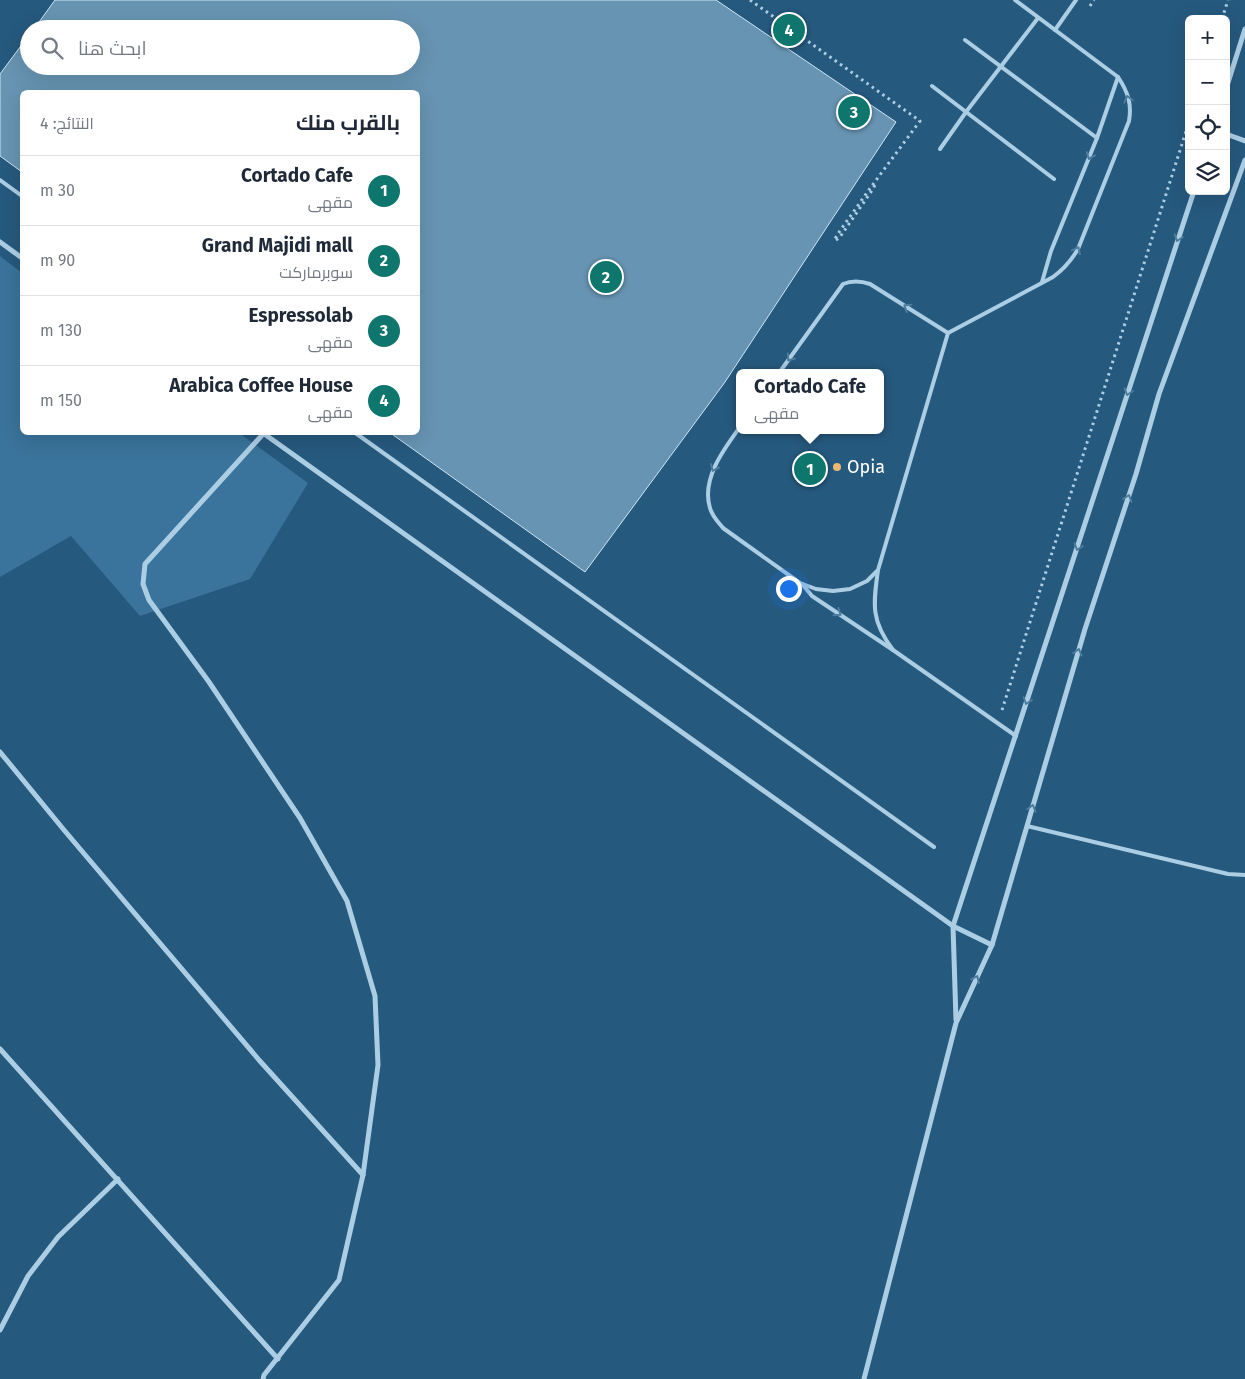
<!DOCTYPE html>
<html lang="ar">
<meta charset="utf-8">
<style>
:root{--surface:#fff;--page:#f6f6f7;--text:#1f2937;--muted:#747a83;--line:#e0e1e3;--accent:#0f766e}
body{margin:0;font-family:"Fira Sans",Cairo,sans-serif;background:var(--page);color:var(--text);direction:rtl}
.controls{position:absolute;right:15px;top:15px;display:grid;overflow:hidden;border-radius:8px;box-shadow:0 5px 20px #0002}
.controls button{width:45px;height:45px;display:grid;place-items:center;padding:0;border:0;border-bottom:1px solid var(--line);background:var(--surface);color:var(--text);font:25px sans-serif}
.you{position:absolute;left:788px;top:588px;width:18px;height:18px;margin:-12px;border:4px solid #fff;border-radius:50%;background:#1a73e8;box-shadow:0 0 0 8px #1a73e833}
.badge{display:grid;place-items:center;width:32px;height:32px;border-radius:50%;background:var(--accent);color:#fff;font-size:16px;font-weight:700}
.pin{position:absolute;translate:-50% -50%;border:2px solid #fff;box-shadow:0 1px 5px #0006}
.popup{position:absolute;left:736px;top:369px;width:148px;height:65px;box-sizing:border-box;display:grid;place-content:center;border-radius:8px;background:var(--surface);filter:drop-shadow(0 1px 4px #0005);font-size:16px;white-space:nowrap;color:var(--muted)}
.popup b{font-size:19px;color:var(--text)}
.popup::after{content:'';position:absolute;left:50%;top:100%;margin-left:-10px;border:10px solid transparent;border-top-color:var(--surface)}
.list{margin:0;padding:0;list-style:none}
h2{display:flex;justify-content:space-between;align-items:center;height:65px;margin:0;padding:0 20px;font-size:21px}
h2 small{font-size:16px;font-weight:400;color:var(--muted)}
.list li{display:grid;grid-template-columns:32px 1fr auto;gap:15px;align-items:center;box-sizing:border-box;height:70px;padding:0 20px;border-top:1px solid var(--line)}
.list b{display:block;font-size:19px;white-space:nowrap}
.list p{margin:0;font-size:16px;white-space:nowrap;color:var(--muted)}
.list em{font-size:16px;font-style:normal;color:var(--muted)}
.icon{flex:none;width:28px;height:28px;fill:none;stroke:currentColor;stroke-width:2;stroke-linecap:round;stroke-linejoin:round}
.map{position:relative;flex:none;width:1245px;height:1379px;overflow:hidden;direction:ltr}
.search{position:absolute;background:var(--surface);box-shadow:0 5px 20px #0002;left:20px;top:20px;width:400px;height:55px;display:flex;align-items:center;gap:12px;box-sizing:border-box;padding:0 18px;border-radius:28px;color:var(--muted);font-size:19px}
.panel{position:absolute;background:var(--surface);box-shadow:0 5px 20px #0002;left:20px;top:90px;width:400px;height:345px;border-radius:8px;direction:rtl}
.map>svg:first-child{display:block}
</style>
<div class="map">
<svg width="1245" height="1379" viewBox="0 0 1245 1379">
<rect width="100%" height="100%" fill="#26597e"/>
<!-- green -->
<polygon fill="#3a739b" points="0,256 22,273 22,432 239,433 308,483 250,579 140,616 71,536 0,577"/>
<!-- building -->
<polygon fill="#6794b2" stroke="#cfe5f4" points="55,0 716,0 896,122 725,382 585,572 389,432 418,432 418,92 22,92 22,172 0,156 0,74 29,35 29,66 411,66 411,29 34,29"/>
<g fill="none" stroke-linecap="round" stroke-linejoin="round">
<!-- path -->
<g stroke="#accee5" stroke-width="3" stroke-dasharray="2.5 4" stroke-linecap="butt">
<polyline points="750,0 920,121 871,187 837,235 834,241"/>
<polyline points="1090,6 1094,0"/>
<polyline points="1222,19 1228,0"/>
<polyline points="836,240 840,237 873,189 876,183"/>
<polyline points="1002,710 1189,122"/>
</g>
<!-- lane -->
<g stroke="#accee5" stroke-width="4">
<polyline points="1055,30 1076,0"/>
<polyline points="965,40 1097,138"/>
<polyline points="932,86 1054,179"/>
<polyline points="940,149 966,112 1038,18"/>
<polyline points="0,180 22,196"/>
<polyline points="1042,282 1051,251 1097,138 1118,77"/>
<path d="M 779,373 L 843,284 C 853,280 861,281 870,284 L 948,333"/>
<path d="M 740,427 C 724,449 701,479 710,508 C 712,516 718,522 723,528 L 800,583 L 816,589 L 833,591 L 850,589 L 867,581 L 877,571"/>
<polyline points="354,432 934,847"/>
<polyline points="802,584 812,596 893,650 1016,736"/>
<path d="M 893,650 C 871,621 873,605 878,570 L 948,333 L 1053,277 C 1064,269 1071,261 1078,249 L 1129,121 C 1132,104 1128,92 1118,77 L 1015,0"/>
<polyline points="1027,826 1228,874 1245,875"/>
</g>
<!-- street -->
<g stroke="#accee5" stroke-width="5">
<polyline points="1226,89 1245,29"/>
<polyline points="1226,134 1245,141"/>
<polyline points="0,242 22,258"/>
<polyline points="263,433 953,926 992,945"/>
<polyline points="0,752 64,830 259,1060 363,1175"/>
<polyline points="956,1020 953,926 1194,191"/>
<polyline points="0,1049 278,1359"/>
<polyline points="0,1330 28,1276 58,1237 118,1179"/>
<polyline points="263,1379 264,1375 339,1280 363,1175 378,1065 375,996 347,901 300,818 209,682 149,600 143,584 145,564 264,433"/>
<polyline points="864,1379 956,1023 992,945 1085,629 1136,474 1159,394 1245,160"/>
</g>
</g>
<!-- one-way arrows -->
<defs><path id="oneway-chevron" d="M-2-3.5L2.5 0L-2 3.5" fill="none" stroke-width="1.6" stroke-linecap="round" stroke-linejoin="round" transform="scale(1.25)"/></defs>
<g stroke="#4e7c9d">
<use href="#oneway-chevron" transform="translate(1128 99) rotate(-105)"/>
<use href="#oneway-chevron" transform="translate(1090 156) rotate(112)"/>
<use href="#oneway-chevron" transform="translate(1178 238) rotate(108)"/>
<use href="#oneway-chevron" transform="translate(1077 250) rotate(-64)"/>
<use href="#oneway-chevron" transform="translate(907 307) rotate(-147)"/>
<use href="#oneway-chevron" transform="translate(790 358) rotate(126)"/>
<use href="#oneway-chevron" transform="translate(1128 392) rotate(108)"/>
<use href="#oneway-chevron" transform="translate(714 468) rotate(114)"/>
<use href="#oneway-chevron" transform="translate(1128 498) rotate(-72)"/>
<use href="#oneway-chevron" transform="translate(1078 547) rotate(108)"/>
<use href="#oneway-chevron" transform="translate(838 613) rotate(34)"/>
<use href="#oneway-chevron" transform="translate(1078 652) rotate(-74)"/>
<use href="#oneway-chevron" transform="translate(1027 701) rotate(108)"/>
<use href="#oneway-chevron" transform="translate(1032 808) rotate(-74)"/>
<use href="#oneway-chevron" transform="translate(976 979) rotate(-65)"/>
</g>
<!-- markers -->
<circle fill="#eeb872" stroke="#26597e" stroke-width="2" cx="837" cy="467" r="5"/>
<g text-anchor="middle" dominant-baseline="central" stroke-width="4" stroke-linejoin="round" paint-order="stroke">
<!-- poi labels -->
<g font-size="18" fill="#fff" stroke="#26597e" text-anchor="start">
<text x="847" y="467">Opia</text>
</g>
</g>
</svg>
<div class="controls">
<button>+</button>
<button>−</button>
<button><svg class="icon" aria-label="locate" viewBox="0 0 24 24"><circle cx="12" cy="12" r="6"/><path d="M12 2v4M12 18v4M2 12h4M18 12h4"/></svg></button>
<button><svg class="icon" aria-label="layers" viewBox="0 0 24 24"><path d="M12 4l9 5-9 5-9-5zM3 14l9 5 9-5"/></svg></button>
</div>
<div class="you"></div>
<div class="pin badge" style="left:810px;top:469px">1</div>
<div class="popup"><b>Cortado Cafe</b>مقهى</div>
<div class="pin badge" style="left:606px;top:277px">2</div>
<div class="pin badge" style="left:854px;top:112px">3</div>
<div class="pin badge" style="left:789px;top:30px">4</div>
<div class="search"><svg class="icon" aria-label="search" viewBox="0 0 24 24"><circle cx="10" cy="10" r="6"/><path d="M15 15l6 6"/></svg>ابحث هنا</div>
<section class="panel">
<h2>بالقرب منك<small>النتائج: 4</small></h2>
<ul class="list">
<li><span class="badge">1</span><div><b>Cortado Cafe</b><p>مقهى</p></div><em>30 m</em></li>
<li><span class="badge">2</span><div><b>Grand Majidi mall</b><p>سوبرماركت</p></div><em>90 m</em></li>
<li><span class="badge">3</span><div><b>Espressolab</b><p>مقهى</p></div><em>130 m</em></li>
<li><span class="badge">4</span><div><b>Arabica Coffee House</b><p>مقهى</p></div><em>150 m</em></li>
</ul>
</section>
</div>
